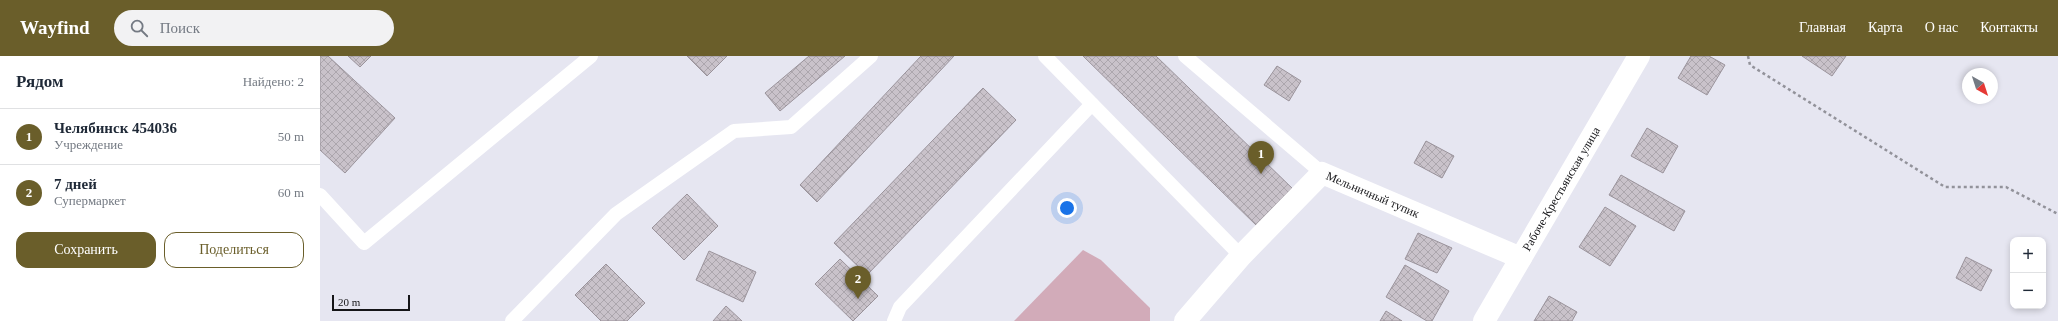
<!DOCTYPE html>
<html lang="ru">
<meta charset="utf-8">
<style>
:root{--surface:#fff;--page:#f2f2f3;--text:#1f2937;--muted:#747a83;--line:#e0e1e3;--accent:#6a5e2a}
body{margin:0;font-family:"Times New Roman",serif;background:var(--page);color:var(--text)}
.controls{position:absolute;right:12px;bottom:12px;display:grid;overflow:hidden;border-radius:8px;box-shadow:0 2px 6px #0003}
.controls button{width:36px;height:36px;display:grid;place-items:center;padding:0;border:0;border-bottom:1px solid var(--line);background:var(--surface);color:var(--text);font:20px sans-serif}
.compass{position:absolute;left:1642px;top:12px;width:36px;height:36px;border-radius:50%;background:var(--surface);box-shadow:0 2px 6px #0003;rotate:141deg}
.scale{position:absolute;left:12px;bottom:10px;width:78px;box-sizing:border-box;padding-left:4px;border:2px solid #151518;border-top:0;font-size:11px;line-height:14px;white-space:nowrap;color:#151518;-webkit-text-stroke:3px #e6e6f1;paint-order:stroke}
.you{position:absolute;left:747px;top:152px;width:14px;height:14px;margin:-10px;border:3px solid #fff;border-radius:50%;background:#1a73e8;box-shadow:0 0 0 6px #1a73e833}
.badge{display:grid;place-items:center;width:26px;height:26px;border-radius:50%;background:var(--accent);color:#fff;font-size:13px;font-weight:700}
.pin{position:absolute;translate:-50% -33px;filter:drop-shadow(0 1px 2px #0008)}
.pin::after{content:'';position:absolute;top:21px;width:14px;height:12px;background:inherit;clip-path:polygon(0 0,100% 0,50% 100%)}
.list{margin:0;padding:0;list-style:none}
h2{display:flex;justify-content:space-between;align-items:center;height:52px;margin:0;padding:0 16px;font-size:17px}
h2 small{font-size:13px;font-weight:400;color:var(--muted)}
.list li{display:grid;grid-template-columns:26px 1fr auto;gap:12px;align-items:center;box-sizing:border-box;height:56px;padding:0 16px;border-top:1px solid var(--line)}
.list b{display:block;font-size:15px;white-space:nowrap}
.list p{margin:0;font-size:13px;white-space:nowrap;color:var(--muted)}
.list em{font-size:13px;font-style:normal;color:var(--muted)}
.actions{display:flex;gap:8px;padding:12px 16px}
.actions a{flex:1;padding:9px 0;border:1px solid var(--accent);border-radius:12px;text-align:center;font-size:14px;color:var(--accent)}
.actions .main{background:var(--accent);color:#fff}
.icon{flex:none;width:22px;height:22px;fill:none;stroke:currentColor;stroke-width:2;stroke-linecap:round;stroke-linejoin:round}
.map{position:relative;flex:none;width:1738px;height:265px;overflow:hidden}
header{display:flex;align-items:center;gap:24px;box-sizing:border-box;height:56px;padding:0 20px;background:var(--accent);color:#fff}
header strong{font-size:19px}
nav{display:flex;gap:22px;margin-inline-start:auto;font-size:14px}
.search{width:280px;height:36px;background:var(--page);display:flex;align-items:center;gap:10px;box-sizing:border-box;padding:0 14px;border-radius:22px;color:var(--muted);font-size:15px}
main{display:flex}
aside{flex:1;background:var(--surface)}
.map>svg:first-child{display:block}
</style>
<header>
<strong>Wayfind</strong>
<div class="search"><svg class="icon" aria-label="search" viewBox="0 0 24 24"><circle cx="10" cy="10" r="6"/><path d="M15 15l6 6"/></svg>Поиск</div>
<nav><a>Главная</a><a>Карта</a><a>О нас</a><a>Контакты</a></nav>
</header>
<main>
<aside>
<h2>Рядом<small>Найдено: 2</small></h2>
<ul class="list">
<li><span class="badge">1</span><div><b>Челябинск 454036</b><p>Учреждение</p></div><em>50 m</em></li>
<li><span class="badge">2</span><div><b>7 дней</b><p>Супермаркет</p></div><em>60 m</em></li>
</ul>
<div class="actions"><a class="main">Сохранить</a><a>Поделиться</a></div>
</aside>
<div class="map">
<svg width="1738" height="265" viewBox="0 0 1738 265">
<defs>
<pattern id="building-cross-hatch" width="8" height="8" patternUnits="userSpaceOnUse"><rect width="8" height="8" fill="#c9c2ca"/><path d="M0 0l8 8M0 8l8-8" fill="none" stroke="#aca6ad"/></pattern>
</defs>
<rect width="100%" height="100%" fill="#e6e6f1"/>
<!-- garden -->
<polygon fill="#d2abb9" points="763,194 781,204 830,252 830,265 694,265"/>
<!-- building -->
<g fill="url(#building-cross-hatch)" stroke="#9a939b">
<polygon points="0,0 8,0 75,62 25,117 0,94"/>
<polygon points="28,0 51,0 40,11"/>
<polygon points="367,0 407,0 387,20"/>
<polygon points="489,0 525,0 460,55 445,37"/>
<polygon points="601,0 634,0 497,146 480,129"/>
<polygon points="763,0 836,0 974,134 938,171"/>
<polygon points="1371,0 1389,0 1405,9 1387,39 1358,22"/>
<polygon points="1482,0 1526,0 1512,20"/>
<polygon points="957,10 981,25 969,45 944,29"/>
<polygon points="663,32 696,64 547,219 514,187"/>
<polygon points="1327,72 1358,90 1343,117 1311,100"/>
<polygon points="1106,85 1134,100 1122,122 1094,107"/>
<polygon points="1301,119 1365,155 1354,175 1289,139"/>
<polygon points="367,138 398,170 364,204 332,172"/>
<polygon points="1285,151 1316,170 1290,210 1259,191"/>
<polygon points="1098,177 1132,192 1117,217 1085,203"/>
<polygon points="389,195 436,216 423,246 376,224"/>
<polygon points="1646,201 1672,214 1661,235 1636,222"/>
<polygon points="520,203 558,240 533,265 495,228"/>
<polygon points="286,208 325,247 307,265 281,265 255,239"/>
<polygon points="1085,209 1129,235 1112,265 1107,265 1066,241"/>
<polygon points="1229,240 1257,256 1252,265 1214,265"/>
<polygon points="406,250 422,265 393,265"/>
<polygon points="1066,255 1082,265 1060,265"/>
</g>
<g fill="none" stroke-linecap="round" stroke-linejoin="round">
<!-- path -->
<polyline stroke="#92929a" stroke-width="2.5" stroke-dasharray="3 3" stroke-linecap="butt" points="1428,0 1430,9 1625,131 1686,131 1738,158"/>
<!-- service -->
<g stroke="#fff" stroke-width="14">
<polyline points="725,0 921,200"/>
<polyline points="865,0 1002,117"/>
<polyline points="0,139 44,187 271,0"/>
<polyline points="192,265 296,158 414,75 471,71 551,0"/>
<polyline points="574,265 580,251 772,48"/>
</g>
<!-- minor -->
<g stroke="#fff" stroke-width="22">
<path id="s1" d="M 865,265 L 921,200 L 1002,117 L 1201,202"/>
<path id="s2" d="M 1164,265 L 1319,0"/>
</g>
</g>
<g text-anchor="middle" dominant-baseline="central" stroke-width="3.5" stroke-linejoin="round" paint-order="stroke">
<!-- street labels -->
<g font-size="12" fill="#151518" stroke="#e6e6f1">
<text stroke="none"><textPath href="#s2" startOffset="153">Рабоче-Крестьянская улица</textPath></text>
<text stroke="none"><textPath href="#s1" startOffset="257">Мельничный тупик</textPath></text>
</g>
</g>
</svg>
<div class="controls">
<button>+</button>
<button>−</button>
</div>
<svg class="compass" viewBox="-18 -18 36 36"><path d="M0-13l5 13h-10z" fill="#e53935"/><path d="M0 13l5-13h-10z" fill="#747a83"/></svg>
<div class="scale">20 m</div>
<div class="you"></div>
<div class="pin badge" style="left:941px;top:118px">1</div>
<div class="pin badge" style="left:538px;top:243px">2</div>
</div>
</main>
